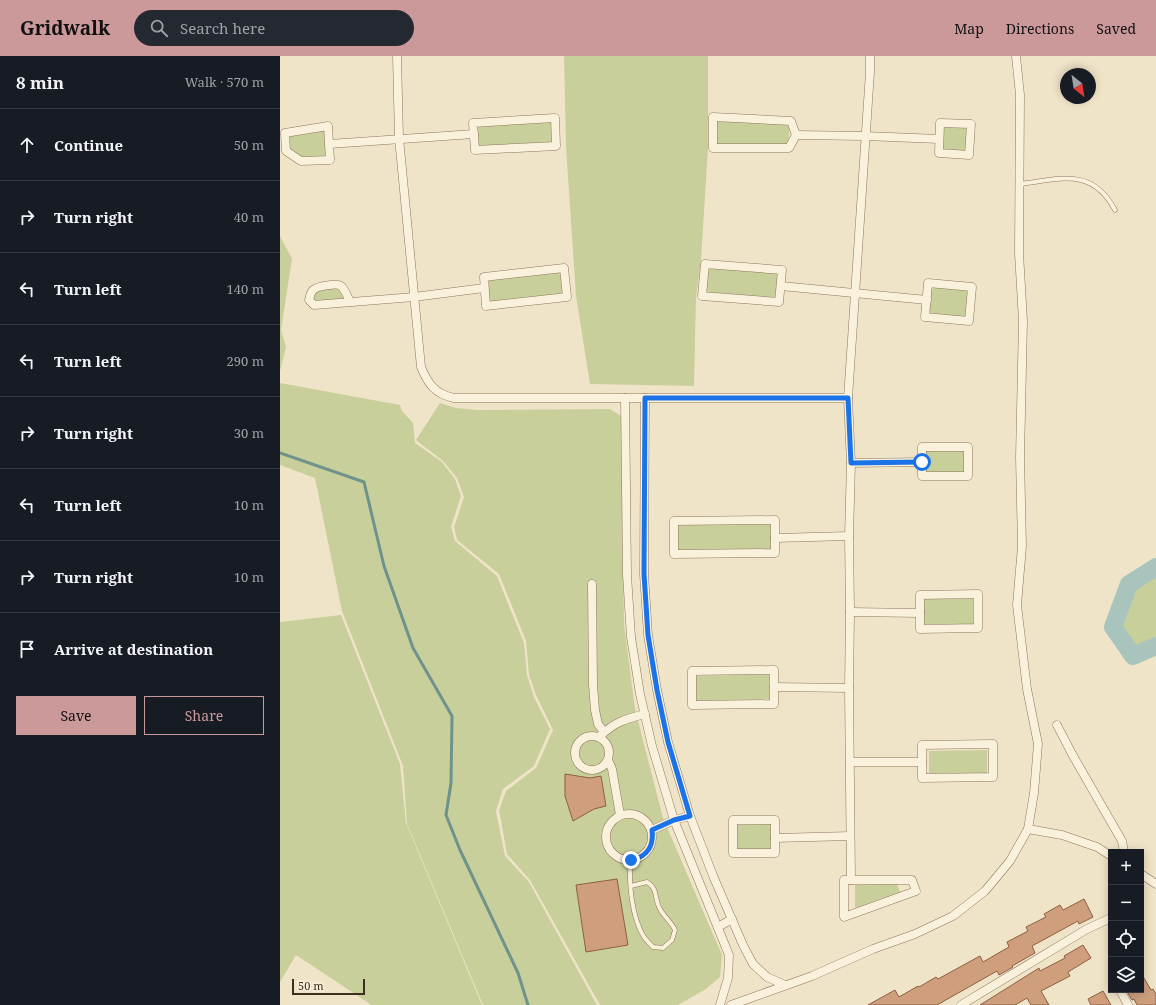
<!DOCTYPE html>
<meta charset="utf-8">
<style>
:root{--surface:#171b24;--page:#242831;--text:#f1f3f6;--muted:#9ea1a6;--line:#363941;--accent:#cc999b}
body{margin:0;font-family:"Noto Serif",serif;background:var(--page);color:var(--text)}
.controls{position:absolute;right:12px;bottom:12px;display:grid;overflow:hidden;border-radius:0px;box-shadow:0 2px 10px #0003}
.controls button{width:36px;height:36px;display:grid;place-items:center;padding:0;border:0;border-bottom:1px solid var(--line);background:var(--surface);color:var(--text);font:20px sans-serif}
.compass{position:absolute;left:780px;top:12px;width:36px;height:36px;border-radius:50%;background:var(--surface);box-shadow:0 2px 10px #0003;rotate:150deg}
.scale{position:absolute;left:12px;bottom:10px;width:73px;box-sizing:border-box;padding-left:4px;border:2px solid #3d2e20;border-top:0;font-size:11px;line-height:14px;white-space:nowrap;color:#3d2e20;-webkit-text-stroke:3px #f7eed8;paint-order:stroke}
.stop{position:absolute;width:12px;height:12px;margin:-9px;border:3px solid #1a73e8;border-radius:50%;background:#fff}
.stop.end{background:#1a73e8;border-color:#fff;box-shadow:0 1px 4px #0008}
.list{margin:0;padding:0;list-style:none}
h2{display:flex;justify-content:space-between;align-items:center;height:52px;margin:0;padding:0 16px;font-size:17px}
h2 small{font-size:13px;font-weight:400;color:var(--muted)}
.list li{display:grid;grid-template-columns:26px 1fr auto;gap:12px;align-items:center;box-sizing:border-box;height:72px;padding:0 16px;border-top:1px solid var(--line)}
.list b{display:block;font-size:15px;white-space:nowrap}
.list em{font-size:13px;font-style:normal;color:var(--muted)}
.actions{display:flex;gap:8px;padding:12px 16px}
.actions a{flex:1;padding:9px 0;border:1px solid var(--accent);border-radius:0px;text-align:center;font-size:14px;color:var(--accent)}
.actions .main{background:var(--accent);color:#111}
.icon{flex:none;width:22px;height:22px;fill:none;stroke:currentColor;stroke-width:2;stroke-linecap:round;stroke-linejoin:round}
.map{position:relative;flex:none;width:876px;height:949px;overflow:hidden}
header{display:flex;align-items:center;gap:24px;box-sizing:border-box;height:56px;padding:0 20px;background:var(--accent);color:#111}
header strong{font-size:19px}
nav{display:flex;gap:22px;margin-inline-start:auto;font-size:14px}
.search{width:280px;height:36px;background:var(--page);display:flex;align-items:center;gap:10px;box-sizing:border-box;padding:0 14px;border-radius:22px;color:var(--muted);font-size:15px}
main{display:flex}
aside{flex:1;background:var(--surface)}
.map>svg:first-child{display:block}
</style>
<header>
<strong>Gridwalk</strong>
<div class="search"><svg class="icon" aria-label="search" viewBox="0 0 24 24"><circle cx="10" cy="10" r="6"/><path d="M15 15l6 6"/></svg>Search here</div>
<nav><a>Map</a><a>Directions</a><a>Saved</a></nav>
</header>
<main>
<aside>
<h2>8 min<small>Walk · 570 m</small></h2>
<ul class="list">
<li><svg class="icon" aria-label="ahead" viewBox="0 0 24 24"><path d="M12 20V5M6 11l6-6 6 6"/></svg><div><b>Continue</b></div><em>50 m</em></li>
<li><svg class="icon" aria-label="right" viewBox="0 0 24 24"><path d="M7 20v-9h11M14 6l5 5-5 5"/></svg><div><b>Turn right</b></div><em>40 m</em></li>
<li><svg class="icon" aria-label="left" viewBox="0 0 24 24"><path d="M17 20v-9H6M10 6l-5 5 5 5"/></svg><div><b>Turn left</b></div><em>140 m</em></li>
<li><svg class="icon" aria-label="left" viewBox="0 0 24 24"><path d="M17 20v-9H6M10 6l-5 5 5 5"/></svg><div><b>Turn left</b></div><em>290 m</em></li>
<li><svg class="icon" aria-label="right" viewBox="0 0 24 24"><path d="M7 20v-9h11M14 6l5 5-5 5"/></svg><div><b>Turn right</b></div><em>30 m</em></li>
<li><svg class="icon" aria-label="left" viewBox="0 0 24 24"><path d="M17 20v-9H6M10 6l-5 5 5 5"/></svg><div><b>Turn left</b></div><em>10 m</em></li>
<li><svg class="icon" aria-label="right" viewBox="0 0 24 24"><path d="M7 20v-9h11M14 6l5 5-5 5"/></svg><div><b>Turn right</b></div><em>10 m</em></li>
<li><svg class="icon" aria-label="arrive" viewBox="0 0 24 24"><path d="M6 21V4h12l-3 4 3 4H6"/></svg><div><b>Arrive at destination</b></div></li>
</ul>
<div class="actions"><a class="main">Save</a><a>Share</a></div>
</aside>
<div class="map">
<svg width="876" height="949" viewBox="0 0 876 949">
<rect width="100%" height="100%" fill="#f0e4c8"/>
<!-- green -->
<g fill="#c9cf9b">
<polygon points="284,0 428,0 428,92 421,205 416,241 414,330 310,328 296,240 286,91"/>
<polygon points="435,63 510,67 508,90 436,90"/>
<polygon points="273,65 274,88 197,92 195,69"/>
<polygon points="662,70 688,71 687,96 662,96"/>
<polygon points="46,72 48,102 22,102 8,93 7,79"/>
<polygon points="0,180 12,203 1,274 6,291 0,315"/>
<polygon points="427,210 499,216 497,244 424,238"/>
<polygon points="283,214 285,239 208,247 206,222"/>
<polygon points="649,229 690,232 687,262 647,259"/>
<polygon points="59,231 67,243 35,247 32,244 33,237 39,233"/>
<polygon points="0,327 120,349 122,355 133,367 135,387 162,406 175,423 181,440 171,471 175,485 217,520 244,587 247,619 254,641 270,673 254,710 223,733 216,755 225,800 249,826 317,949 203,949 127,768 123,710 62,555 35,422 0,409"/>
<polygon points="160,347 176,352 198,354 330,353 341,360 344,568 355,653 383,762 442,899 440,921 426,933 398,949 320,949 250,824 227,798 219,754 226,735 256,712 273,674 256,639 249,619 246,585 219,518 177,484 174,471 184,441 177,422 163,405 136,384"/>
<polygon points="644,394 686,394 686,418 645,419"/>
<polygon points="492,466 492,494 398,495 397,468"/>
<polygon points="876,511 876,590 853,600 833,571 849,528"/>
<rect x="643" y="543" width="50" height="25"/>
<polygon points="61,559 120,708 126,767 202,949 90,949 90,948 16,899 0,926 0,566"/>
<polygon points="489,618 490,643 416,645 416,620"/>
<polygon points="707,694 707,717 649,717 649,695"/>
<polygon points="491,768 491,794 457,794 457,769"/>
<polygon points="617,828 620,836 575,852 575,829"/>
</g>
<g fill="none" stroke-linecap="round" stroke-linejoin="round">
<!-- stream -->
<polyline stroke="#6f938a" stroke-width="3" points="0,397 84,426 104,510 133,592 172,660 171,727 166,759 180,794 238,917 248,949"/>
<!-- river -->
<polyline stroke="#a9c4bc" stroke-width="18" points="876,511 849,528 833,571 853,600 876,590"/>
</g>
<!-- building -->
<g fill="#cf9f7d" stroke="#8d5f41">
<polygon points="285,718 310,722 321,720 326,750 314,753 293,765 285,740"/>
<polygon points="337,823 348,889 306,896 296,829"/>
<polygon points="804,843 813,861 799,868 798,865 752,890 755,897 732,910 733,911 719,919 717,915 657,949 588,949 615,934 619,941 638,930 639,931 656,921 658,923 700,900 703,906 729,891 727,886 748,875 746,871 766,861 764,858 780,849 783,854"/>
<polygon points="803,889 811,902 788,916 790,920 761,935 769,949 751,949 747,942 735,949 700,949 759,912 760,915 785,902 784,900"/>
<polygon points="861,917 871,934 873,933 876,938 876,949 857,949 854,943 852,944 846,934 861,934"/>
<polygon points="823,935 831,949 811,949 808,943"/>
</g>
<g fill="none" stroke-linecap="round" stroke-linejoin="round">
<!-- lane casing -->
<g stroke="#8d765c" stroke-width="5">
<g id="lane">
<path d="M 740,128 C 781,123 812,111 835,154"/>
<path d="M 351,804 C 348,826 352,862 364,881 C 367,885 370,888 373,891 L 383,892 L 392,884 L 395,874 C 391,865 382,859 379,851 C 374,840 378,833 367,826 L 351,830"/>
</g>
</g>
<!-- street casing -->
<g stroke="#8d765c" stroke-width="9">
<g id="street">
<path d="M 117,0 L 119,82 L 141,311 C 148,328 155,338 174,342 L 568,342"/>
<polyline points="736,0 740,39 739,197 743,265 740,401 742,490 737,549 747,633 758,688 754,737 748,773"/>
<polygon points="433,61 511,65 516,79 509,92 433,92"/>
<polygon points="275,62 276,90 195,94 193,67"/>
<polygon points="660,67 691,68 689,99 659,97"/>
<polygon points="48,70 50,104 21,105 6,95 5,77"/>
<polyline points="516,79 585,80 659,83"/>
<polyline points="49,88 194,78"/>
<polygon points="425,208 502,214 499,246 422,240"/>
<polygon points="284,212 287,241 206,250 204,221"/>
<polygon points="648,227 692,231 689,265 645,261"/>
<polyline points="501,230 647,244"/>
<path d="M 70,245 C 67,241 65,233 61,230 C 57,227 37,230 33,234 C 30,237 30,241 29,244 L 34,249 L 134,241 L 204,232"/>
<polyline points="345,342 347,519 351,581 360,638 372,690 394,764 449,899 448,922 440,949"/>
<polyline points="365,342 364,518 368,579 377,634 388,686 410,760 434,822 463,889 473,908 487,921 505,929"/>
<rect x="642" y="391" width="46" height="29"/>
<polyline points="571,407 642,406"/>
<polygon points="495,464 495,497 394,498 394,465"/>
<polyline points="495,482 569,480"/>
<polyline points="312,528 313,629 315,654 318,668 324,676"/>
<polygon points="698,538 698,572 640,573 640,539"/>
<polyline points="570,556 640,557"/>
<polygon points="494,614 494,648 412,649 412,615"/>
<polyline points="494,631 569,632"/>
<polyline points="777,669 792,698 842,785 844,796"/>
<path d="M 320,680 C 335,666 345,663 365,658"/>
<circle cx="312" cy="697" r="17"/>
<polygon points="713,688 713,721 642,722 642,689"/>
<polyline points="328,704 332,713 340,759"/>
<polyline points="570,706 642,706"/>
<circle cx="349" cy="781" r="23"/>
<rect x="453" y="764" width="42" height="33"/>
<polyline points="372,774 394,764 410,760"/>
<polyline points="495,782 570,780"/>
<polyline points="861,818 876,828"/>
<polygon points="564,824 632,824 636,835 564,861"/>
<polyline points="571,824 569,632 570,556 569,480 571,407 568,342 590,16 590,0"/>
<polyline points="438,871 452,863"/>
<polyline points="840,934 848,949"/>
<polyline points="451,949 532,920 593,893 635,878 673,860 705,835 730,805 748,773 782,779 817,791 831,800"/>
<polyline points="681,949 807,873 831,862"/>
</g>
</g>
<!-- lane -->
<use href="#lane" stroke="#faf1dc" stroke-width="4"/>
<!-- street -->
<use href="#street" stroke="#faf1dc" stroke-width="8"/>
</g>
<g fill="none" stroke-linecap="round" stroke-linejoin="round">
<!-- route -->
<path stroke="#1a73e8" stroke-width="5" d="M 351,804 C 367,801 374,790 372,774 L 394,764 L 410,760 L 388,686 L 377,634 L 368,579 L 364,518 L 365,342 L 568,342 L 571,407 L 642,406"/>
</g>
</svg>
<div class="controls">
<button>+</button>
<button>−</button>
<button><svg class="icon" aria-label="locate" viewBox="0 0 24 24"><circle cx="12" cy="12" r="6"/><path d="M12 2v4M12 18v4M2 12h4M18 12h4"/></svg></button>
<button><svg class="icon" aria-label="layers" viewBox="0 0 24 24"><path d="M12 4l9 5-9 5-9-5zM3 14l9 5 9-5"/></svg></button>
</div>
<svg class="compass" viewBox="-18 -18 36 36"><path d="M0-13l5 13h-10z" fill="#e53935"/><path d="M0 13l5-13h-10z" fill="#9ea1a6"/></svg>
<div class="scale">50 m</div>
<div class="stop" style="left:642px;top:406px"></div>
<div class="stop end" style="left:351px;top:804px"></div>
</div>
</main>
